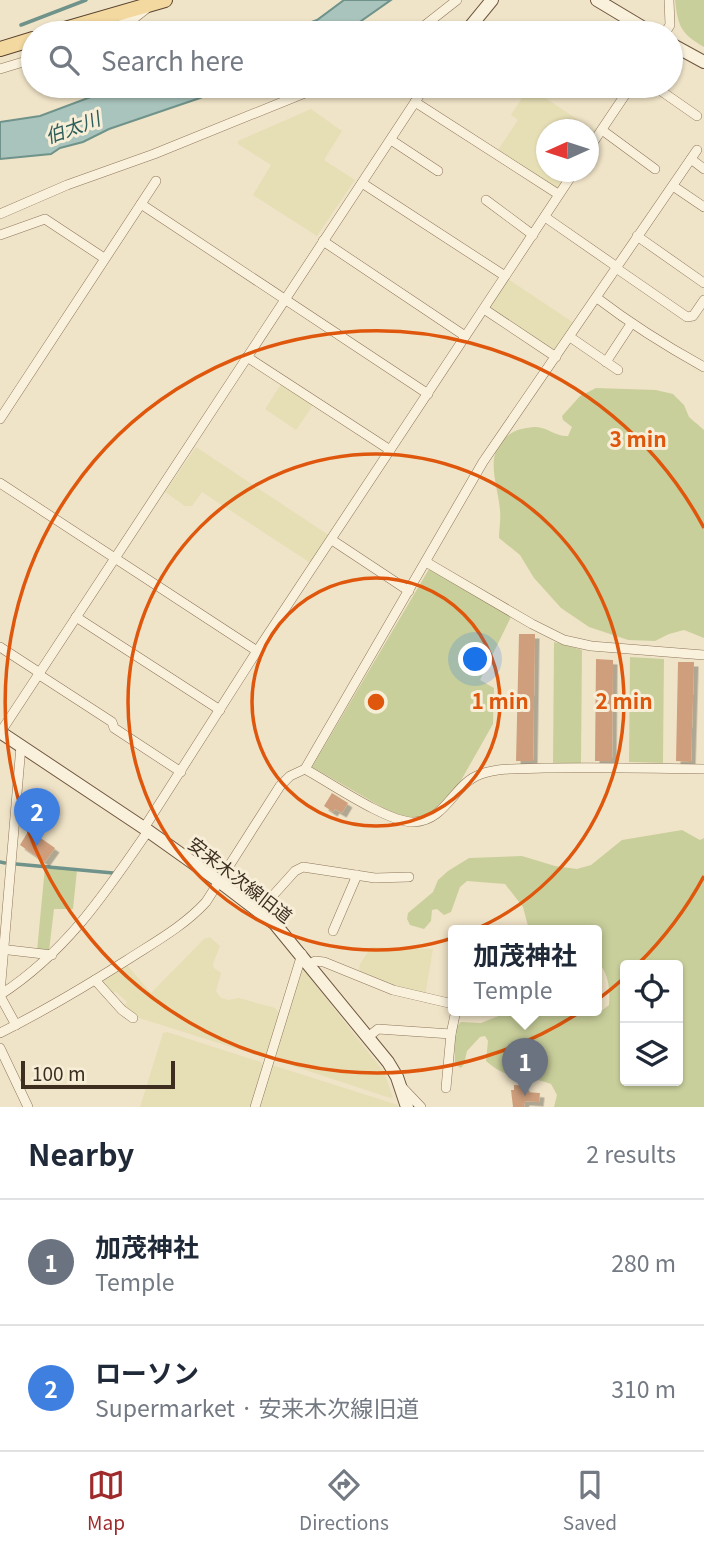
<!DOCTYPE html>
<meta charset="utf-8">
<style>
:root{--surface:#fff;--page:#f2f2f3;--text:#1f2937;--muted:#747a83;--line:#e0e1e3;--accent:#9e2a2b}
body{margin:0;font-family:Georgia,"Noto Sans JP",serif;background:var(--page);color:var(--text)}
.controls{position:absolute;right:21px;bottom:21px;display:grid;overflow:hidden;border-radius:7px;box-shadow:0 2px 5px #0004}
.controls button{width:63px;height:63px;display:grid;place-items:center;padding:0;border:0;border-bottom:2px solid var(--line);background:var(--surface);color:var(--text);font:35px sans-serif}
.compass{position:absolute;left:536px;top:119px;width:63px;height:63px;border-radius:50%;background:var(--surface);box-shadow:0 2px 5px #0004;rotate:267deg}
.scale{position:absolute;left:21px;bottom:18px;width:154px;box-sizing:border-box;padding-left:7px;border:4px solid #3d2e20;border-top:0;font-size:19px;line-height:24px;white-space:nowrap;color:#3d2e20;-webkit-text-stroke:5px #f7eed8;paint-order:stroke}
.you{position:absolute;left:476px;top:660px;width:24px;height:24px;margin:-18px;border:5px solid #fff;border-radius:50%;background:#1a73e8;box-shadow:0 0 0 10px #1a73e833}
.badge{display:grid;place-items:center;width:46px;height:46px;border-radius:50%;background:var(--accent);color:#fff;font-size:23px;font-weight:700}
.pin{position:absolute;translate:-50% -58px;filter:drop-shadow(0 2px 4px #0008)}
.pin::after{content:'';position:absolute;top:37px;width:24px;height:21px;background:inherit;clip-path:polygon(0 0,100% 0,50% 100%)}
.popup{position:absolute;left:448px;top:925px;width:154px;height:91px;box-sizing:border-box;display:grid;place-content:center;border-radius:7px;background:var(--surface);filter:drop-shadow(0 2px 5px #0005);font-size:23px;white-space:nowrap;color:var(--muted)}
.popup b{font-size:26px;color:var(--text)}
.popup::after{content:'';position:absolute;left:50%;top:100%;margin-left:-14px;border:14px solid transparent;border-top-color:var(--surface)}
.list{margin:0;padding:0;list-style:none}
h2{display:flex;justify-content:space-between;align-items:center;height:91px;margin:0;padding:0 28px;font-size:30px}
h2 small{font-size:23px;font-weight:400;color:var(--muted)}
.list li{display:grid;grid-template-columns:46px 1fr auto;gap:21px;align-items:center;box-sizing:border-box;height:126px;padding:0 28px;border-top:2px solid var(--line)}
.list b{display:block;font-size:26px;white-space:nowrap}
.list p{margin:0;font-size:23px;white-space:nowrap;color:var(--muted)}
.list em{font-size:23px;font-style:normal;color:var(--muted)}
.icon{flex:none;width:38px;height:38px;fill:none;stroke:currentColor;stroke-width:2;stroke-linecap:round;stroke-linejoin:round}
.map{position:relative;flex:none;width:704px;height:1107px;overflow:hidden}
.search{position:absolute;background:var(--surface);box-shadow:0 2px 5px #0004;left:21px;right:21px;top:21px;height:77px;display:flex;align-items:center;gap:18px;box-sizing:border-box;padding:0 24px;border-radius:38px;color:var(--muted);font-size:26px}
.sheet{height:343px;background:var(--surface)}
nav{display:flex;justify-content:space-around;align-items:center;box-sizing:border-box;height:98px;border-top:2px solid var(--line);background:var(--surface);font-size:19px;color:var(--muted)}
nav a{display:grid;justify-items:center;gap:4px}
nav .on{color:var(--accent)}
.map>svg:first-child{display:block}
</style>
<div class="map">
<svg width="704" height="1107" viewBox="0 0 704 1107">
<defs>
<filter id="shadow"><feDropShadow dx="4.5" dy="4.5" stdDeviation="0" flood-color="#0004"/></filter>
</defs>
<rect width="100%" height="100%" fill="#f0e4c8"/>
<!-- farmland -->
<g fill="#e6deb5">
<polygon points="529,87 596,132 589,143 588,130 546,130 546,172 570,172 559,190 498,150 518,120 511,115"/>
<polygon points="311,109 342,131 324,160 355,180 317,236 253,195 271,165 238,144 238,141"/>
<polygon points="508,279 574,323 557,348 552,351 488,308"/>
<polygon points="282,383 313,405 296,430 265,409"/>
<polygon points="196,447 330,536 312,564 202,492 192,506 185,506 165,492"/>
<polygon points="210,937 220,946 213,964 214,968 221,973 216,991 221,998 228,1000 239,998 275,1008 279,1013 267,1055 263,1057 136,1017 123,1007 127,1002 116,992 110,994 101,982 127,965 151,993 204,939"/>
<polygon points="371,947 433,949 425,996 362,974 359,969 360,964"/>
<polygon points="303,969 384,1072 393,1097 390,1098 275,1060 274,1058"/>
<polygon points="167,1032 261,1062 263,1066 251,1107 140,1107 163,1033"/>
<polygon points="272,1065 398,1105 399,1107 256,1107"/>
</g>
<!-- green -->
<g fill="#c9cf9b" fill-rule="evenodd">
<path d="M 675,0 L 704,0 L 704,47 C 680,33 678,26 675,0 Z"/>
<path d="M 596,388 L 656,390 L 673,394 L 684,405 L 689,417 L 704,430 L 704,638 L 684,630 L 669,634 L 655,641 L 628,640 L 589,627 L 561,608 L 534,578 L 520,555 L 499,538 C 499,529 501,520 500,510 C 498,484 482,452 510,434 C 517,429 528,427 537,427 C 548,428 557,437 568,436 L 572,427 L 563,420 L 562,416 L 580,396 Z"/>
<polygon points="429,569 511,617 480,680 494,688 493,724 451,798 437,811 415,820 392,813 312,767"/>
<polygon points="554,642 582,650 581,763 553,763"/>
<polygon points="630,657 664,659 663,763 629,762"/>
<path d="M 682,830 L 700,840 L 704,838 L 704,1107 L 554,1107 L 557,1095 L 551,1084 C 523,1073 511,1083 486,1061 L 488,1041 L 485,1036 L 480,1037 L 467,1051 L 464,1064 L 461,1068 L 455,1064 L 454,1029 L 461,1022 L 481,1023 L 506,1013 L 521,1015 L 545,1010 L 600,1012 L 609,1005 C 610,990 609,972 597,962 L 597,930 L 529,930 L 523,907 L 505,884 L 467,881 L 460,887 L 451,912 L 444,915 L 437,909 L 432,910 L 431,921 L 424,929 L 410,925 L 407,919 L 408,913 L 433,892 L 438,880 L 448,871 L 469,858 L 522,856 L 555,866 L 577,869 L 591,865 L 622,840 ZM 625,965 L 678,965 L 678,1081 L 625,1081 Z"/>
<polygon points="45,867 77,870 73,909 54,909 49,951 37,951"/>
</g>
<!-- water -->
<g fill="#a9c4bc" stroke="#6f938a" stroke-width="2">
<polygon points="344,0 391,0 344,33 282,33 317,20"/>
<polygon points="120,86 228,86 200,98 109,129 83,142 60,148 51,154 0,159 0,122 40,116"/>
</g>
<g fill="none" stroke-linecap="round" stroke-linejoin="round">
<!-- stream -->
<g stroke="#6f938a" stroke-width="3.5">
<polyline points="21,25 86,0"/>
<polyline points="0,862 5,863"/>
<polyline points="16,864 113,873"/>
</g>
</g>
<!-- building -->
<g fill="#cf9f7d" filter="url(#shadow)">
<polygon points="519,634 535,634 533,761 516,761"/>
<polygon points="596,659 613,660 612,761 595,761"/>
<polygon points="678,662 694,662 691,762 676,761"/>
<polygon points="332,793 348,803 342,813 335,809 333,812 324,806"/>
<polygon points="29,830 55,848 45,862 20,845"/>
<polygon points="514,1085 525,1086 525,1092 540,1093 539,1102 525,1101 524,1107 513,1107 511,1090 514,1090"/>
</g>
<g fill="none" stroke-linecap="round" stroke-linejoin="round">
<!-- street casing -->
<g stroke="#8d765c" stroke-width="10">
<g id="street">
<polyline points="98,33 132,20 146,9"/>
<polyline points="415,33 457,0"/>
<polyline points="665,33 670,25 669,0"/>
<polyline points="0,69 33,59"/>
<polyline points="654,86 697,116"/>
<polyline points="415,102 425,86"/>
<polyline points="602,130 655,169"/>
<polyline points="391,140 438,171"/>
<polyline points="588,150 631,86"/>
<polyline points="691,159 704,169"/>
<polyline points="362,183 505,276"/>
<polyline points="673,186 704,207"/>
<polyline points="486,200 533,235"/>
<polyline points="141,204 428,394"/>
<polyline points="0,214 67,185 154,154 322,86"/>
<polyline points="545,217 617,267"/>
<polyline points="0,235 45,219 104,258"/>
<polyline points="637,236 704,283"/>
<polyline points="323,241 465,336"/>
<polyline points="616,268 687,317 693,316 704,300"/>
<path d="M 597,298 C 631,324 666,346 704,367"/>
<polyline points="484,309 556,357"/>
<polyline points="570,337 618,370"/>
<polyline points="247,357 390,450"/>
<polyline points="606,362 631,324"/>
<polyline points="0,419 156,181"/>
<polyline points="0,483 257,651"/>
<polyline points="332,540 409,591"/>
<polyline points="426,562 532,624 564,640 591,646 704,655"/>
<polyline points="76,617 220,710"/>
<polyline points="0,647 40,673"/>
<polyline points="38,674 112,722 114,728 181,772"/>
<path d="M 0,733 C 138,522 277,312 415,102 L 558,194"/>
<path d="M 305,769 C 329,782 388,823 414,822 C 447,820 453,784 481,774 C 501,767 524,769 544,768 C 598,767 651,768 704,769"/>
<polyline points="144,828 257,651 574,172"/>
<polyline points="259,911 295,871 303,867 375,878 409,877"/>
<polyline points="333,931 357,875"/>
<polyline points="0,949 52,955"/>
<polyline points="310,964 315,961 324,962 393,990 453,1004"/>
<polyline points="95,980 122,1010 133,1018"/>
<polyline points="0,993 21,746"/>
<path d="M 0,995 C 66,952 104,895 148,831"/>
<polyline points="0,996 16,1025"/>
<path d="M 0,1033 C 44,1011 86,986 127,960 C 155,942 184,926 206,902 L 280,786 L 290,776 L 305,769 L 483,462 L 697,150"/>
<polyline points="368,1037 378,1029 451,1034"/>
<polyline points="0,1048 28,1107"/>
<polyline points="401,1086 421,1107"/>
<polyline points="446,1088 451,1034 456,1010"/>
<polyline points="255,1107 302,954"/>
</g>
</g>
<!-- secondary casing -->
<g stroke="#6f573f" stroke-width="14">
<g id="secondary">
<polyline points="597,0 652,33"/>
<polyline points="465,33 492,0"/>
<polyline points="671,44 704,62"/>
<polyline points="0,732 144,828 220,882 275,924 388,1062 397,1077 407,1107"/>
</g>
</g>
<!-- primary casing -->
<g stroke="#5b4430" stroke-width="16">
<g id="primary">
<polyline points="51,33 165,0"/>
<polyline points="0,49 33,39"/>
</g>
</g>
<!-- street -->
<use href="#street" stroke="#faf1dc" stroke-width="9"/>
<!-- secondary -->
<use href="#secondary" stroke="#faf1dc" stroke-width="12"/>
<!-- primary -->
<use href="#primary" stroke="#f3d9a0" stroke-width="14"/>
</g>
<!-- distance rings -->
<g fill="none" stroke="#df570d" stroke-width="3.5">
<circle cx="376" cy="702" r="124"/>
<circle cx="376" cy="702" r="248"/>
<path d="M704 876A371 371 0 0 1 638 964M624 978A371 371 0 1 1 704 528"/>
</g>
<g text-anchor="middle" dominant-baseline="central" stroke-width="6" stroke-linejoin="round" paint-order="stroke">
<!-- street labels -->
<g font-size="18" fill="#3d2e20" stroke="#f7eed8">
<text transform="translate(241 879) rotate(38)">安来木次線旧道</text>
</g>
<!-- water labels -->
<g font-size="19" font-style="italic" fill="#2f5d5a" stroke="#f7eed8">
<text transform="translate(72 126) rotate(-20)">伯太川</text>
</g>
</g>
<circle cx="376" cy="702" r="10" fill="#df570d" stroke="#f7eed8" stroke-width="3.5"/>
<g font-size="21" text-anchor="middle" font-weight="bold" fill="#df570d" stroke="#f7eed8" stroke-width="6" stroke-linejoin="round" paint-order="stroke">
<text x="638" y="447">3 min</text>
<text x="500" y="709">1 min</text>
<text x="624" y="709">2 min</text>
</g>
</svg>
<div class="controls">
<button><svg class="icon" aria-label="locate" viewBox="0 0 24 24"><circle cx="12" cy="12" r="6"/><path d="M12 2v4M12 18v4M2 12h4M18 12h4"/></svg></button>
<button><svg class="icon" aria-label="layers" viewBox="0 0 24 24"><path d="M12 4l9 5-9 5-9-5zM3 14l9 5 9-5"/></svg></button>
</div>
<svg class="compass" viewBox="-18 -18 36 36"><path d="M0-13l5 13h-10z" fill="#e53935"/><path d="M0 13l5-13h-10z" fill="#747a83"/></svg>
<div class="scale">100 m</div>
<div class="you"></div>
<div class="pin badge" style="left:525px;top:1096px;background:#6b7280">1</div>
<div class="popup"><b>加茂神社</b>Temple</div>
<div class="pin badge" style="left:37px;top:846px;background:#3f7fe0">2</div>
<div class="search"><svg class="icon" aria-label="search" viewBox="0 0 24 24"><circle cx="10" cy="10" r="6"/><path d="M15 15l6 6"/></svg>Search here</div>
</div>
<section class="sheet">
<h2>Nearby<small>2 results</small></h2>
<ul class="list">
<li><span class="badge" style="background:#6b7280">1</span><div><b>加茂神社</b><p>Temple</p></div><em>280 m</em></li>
<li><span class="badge" style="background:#3f7fe0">2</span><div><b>ローソン</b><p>Supermarket · 安来木次線旧道</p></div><em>310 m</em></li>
</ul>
</section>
<nav>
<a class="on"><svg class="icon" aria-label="map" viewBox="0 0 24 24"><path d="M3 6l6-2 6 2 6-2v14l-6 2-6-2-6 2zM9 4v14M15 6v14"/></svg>Map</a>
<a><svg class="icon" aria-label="directions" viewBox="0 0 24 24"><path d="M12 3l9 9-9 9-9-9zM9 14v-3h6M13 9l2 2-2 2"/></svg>Directions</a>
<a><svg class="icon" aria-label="saved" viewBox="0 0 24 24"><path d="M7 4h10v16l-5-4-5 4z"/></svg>Saved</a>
</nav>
